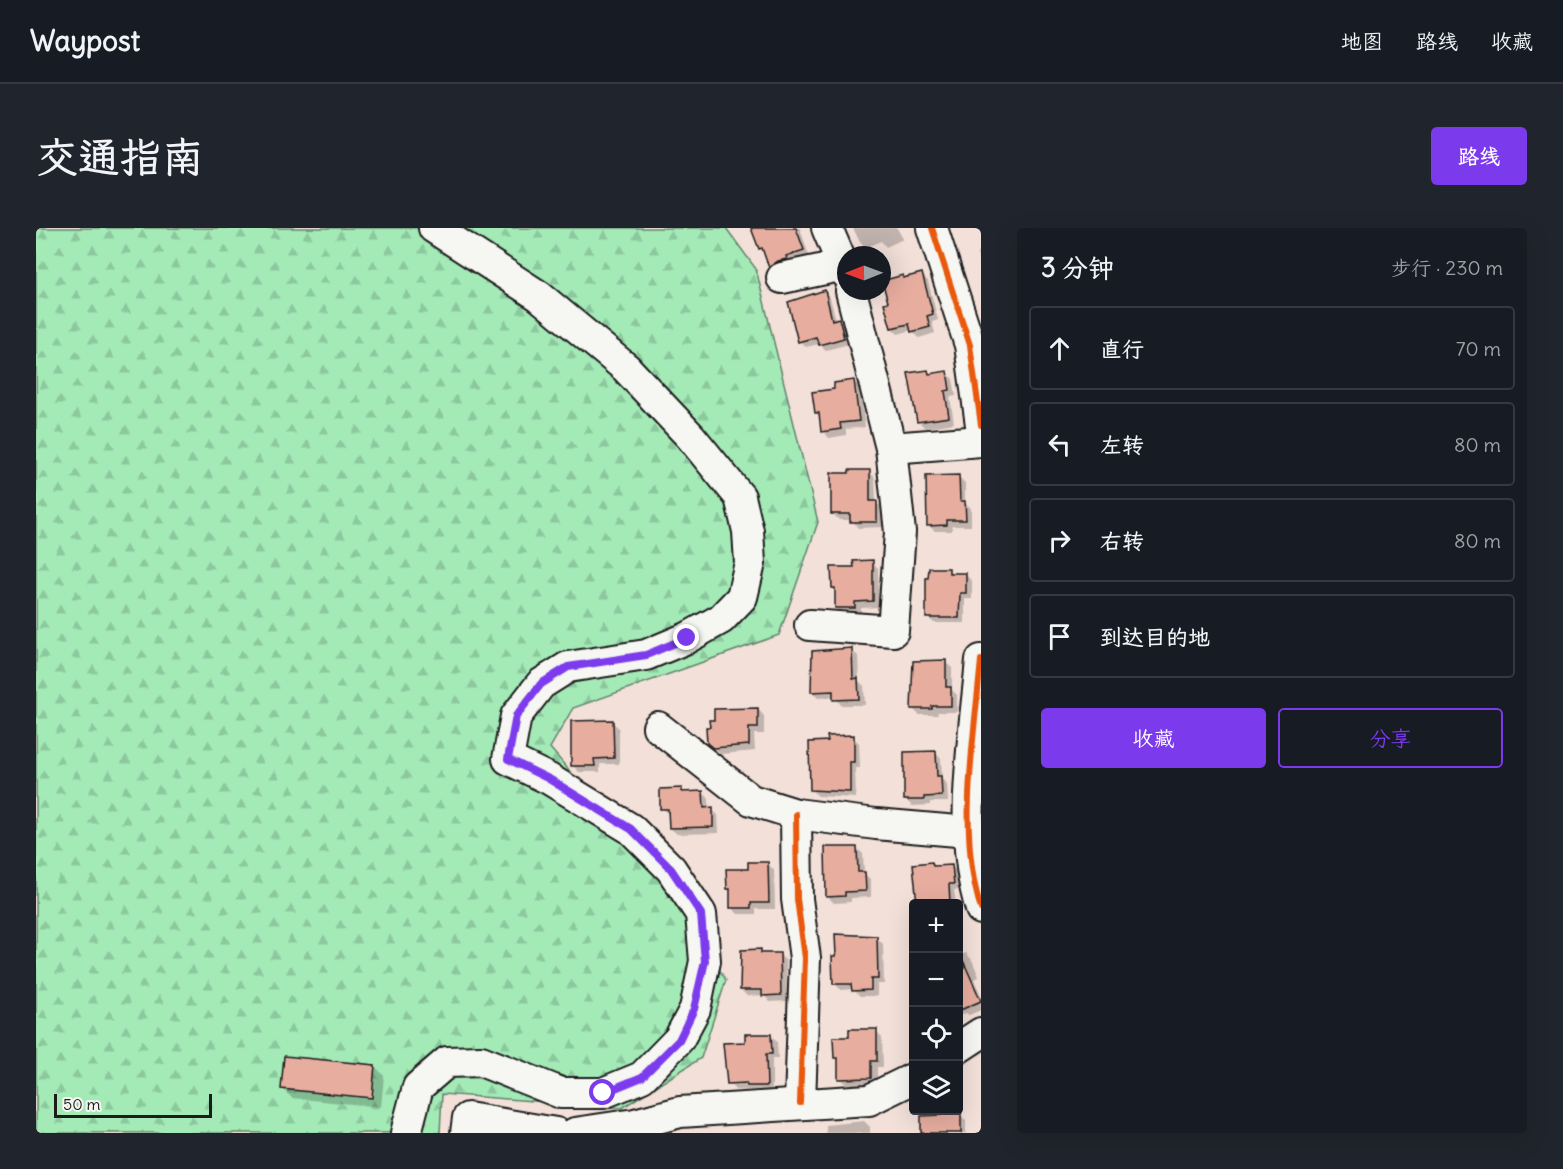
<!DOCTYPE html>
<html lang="zh">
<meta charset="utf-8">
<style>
:root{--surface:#171b24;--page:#20242c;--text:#f1f3f6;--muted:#9ea1a6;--line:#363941;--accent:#7c3aed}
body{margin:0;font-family:Delius,"LXGW WenKai TC",sans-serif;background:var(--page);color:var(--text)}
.controls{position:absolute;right:18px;bottom:18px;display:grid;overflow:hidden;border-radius:6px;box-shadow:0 6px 24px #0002}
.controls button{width:54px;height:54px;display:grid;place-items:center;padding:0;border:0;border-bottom:2px solid var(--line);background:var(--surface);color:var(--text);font:30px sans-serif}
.compass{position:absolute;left:801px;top:18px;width:54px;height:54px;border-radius:50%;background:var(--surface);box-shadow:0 6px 24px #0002;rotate:269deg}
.scale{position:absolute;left:18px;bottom:15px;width:158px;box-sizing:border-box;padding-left:6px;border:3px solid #1c1c1c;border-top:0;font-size:16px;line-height:21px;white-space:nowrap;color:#1c1c1c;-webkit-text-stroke:4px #f6f6f2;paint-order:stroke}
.stop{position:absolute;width:18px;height:18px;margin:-14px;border:4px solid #7c3aed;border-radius:50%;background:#fff}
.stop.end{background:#7c3aed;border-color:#fff;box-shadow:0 2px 6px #0008}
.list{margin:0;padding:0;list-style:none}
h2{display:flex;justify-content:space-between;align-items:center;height:78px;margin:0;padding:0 24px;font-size:26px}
h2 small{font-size:20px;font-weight:400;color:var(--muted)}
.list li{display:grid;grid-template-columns:39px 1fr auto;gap:18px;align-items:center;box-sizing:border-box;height:84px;margin:0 12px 12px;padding:0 12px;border:2px solid var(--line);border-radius:6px}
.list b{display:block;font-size:22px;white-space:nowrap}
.list em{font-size:20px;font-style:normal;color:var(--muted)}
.actions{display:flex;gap:12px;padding:18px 24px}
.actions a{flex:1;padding:14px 0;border:2px solid var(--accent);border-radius:6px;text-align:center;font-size:21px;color:var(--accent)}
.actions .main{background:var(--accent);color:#fff}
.icon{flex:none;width:33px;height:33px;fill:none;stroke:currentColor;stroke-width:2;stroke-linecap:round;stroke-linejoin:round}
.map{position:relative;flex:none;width:945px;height:905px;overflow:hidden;border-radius:6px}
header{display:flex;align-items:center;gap:36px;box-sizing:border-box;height:84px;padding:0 30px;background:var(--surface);border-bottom:2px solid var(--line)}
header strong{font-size:28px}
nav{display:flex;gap:33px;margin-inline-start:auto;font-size:21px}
.intro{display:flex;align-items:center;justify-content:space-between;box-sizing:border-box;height:144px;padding:0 36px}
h1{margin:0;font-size:42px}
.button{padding:15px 27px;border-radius:6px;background:var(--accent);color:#fff;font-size:21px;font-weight:700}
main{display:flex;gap:36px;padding:0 36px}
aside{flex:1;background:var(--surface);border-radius:6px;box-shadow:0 6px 24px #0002}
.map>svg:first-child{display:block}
</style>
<header>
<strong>Waypost</strong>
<nav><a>地图</a><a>路线</a><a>收藏</a></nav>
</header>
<div class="intro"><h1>交通指南</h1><a class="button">路线</a></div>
<main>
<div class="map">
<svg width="945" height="905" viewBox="0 0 945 905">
<defs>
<pattern id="forest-firs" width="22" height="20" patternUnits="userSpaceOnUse" patternTransform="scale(1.5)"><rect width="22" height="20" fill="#a3eab7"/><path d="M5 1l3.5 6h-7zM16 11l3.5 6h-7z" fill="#8cc89d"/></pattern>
</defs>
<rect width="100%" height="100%" fill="#f2e0d9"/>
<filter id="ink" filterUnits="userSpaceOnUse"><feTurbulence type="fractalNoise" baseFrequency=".0167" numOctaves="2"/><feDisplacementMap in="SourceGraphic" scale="12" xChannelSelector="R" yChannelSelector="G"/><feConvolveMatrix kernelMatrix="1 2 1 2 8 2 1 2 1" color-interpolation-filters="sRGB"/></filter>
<g filter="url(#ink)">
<!-- forest -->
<polygon fill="url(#forest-firs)" stroke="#60836a" stroke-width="1.5" points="0,0 690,0 720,41 782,294 743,407 537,480 514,520 633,660 690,752 665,830 586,880 406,866 404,905 0,905"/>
<!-- shadow -->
<g fill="#0003">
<polygon points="728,0 764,0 773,28 755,34 740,45 734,39 730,26 724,20"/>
<polygon points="817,0 861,0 867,11 850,19 845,13 830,20 824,14"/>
<polygon points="945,24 945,44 941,25"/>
<polygon points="886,47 892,53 902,92 896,94 899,105 883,110 876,102 862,106 856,100 854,75 866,49 869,51"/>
<polygon points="788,63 794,70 800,92 802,92 809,98 813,116 790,122 783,116 770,119 764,113"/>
<polygon points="892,143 896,147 910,144 917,151 920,168 914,169 918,195 889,200 883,194"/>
<polygon points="818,153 824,160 829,199 810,201 810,207 793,210 787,203 785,189 781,185 800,162"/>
<polygon points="833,243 839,250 840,274 847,281 847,299 822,300 816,292 803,292 797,286"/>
<polygon points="923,249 929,255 929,275 935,280 935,298 916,298 916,303 899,303 892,297"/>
<polygon points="836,334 842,340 843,379 825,380 825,386 807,386 800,380 800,362 797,359 819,340"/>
<polygon points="912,341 918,347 930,347 936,353 936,371 929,371 929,395 898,395 891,389"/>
<polygon points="815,422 822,428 823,453 828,458 829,477 805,477 799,469 782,470 776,464"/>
<polygon points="909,434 916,440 916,462 921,467 921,484 901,484 902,487 883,487 877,481"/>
<polygon points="722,481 728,488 728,506 718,506 719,523 685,526 672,515"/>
<polygon points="576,494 583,500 583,536 564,536 564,544 543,544 537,538"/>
<polygon points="817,509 823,515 824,540 819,540 820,570 782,568 775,562"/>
<polygon points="899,524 905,531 906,551 911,556 912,574 894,574 894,577 876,578 870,572"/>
<polygon points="645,562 648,565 667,564 673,571 673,581 676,581 682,587 683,605 641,606 634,600 634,587 626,580"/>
<polygon points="821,620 827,626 828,645 835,652 835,669 815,670 815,674 798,675 791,668"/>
<polygon points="732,636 738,642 739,681 720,681 720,686 702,686 696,680 695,664 692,661 714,642"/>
<polygon points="896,636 900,640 916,638 922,645 924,661 918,662 920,676 882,676 879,637"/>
<polygon points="841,710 847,716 848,756 841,756 841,768 824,768 817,761 805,762 798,755"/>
<polygon points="725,723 729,727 743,726 750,733 751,773 734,774 728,767 711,768 705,762"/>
<polygon points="930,725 936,732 943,749 938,751 945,768 945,782 933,787 930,785 922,788 922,728"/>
<polygon points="840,803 846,809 847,839 841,839 841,856 810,856 803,850 803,833 799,829 814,810"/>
<polygon points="735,807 741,814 742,831 736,831 736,863 699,862 693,855 711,815"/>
<polygon points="339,838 348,848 345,879 256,870 246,860"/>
<polygon points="924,886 930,893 930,905 887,905"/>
<polygon points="828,893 834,899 834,905 790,905 790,897"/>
</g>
<!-- building -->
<g fill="#e7aea0" stroke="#1c1c1c" stroke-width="1.5">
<polygon points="715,0 760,0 768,22 750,28 751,31 742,33 733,40 726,20 723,21"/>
<polygon points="886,45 897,86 891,88 894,99 875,104 873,96 855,100 848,75 852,74 846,53 867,47 867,50"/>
<polygon points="789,62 796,92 803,90 808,110 783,117 780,109 762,114 752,74"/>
<polygon points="892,142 893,146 911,143 914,162 909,163 913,189 881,194 872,145"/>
<polygon points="818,152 823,193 804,195 805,201 785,204 783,185 779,185 776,164 798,161 798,155"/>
<polygon points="813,242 834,242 834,273 841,273 841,294 814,294 814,286 795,286 795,245 813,245"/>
<polygon points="923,247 924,273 929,273 930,292 911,292 911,297 891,298 890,248"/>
<polygon points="837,332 837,373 819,374 819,380 799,380 799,360 796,360 795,339 818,339 817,333"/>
<polygon points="893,340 913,340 913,345 930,345 930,365 924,365 923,390 890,390 890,350 892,350"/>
<polygon points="816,420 817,451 822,450 823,471 797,472 797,463 775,464 776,423"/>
<polygon points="910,432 910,459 915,459 915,478 896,478 896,481 875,481 877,433"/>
<polygon points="722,480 722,500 713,500 713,517 677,520 671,515 670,499 674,499 673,492 678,492 678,481"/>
<polygon points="577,492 578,530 558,531 559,538 535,538 535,493"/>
<polygon points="818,507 818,534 814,534 814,564 774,562 773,514 792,513 791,508"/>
<polygon points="900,523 901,548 905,548 906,568 888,569 888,572 868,572 868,524"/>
<polygon points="646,560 646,564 667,563 668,580 677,579 677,599 633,600 632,581 624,581 624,561"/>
<polygon points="789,619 821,619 822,644 829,644 830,663 809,664 809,668 790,669"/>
<polygon points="712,634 732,634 733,675 715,675 715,680 694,680 694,661 691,661 690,641 712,641"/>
<polygon points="896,634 897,638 916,637 918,656 913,656 914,675 881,675 877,636"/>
<polygon points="799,706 841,708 842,751 835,751 835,762 816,763 815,756 797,756 796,728 800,728"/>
<polygon points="725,721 725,725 744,725 745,767 726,768 726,762 704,762 705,722"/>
<polygon points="922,721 945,773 922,783"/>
<polygon points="813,801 841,801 841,833 835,833 835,850 802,851 802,830 798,830 797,809 813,809"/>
<polygon points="709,806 735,806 736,826 730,826 731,858 711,858 710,855 691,856 687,815 709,814"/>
<polygon points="248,828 339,837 336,870 245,861"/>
<polygon points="905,885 925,885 925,905 885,905 885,888 905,887"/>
</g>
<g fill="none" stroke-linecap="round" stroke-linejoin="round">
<!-- minor casing -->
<g stroke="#1c1c1c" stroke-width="34">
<g id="minor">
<polyline points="791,0 810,45"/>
<polyline points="896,0 934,117 945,197"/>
<polyline points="746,50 808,37"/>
<polyline points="855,220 945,213"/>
<polyline points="774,397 857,403 864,304 855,220 815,63"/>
<path d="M 945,432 C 938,511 921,605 945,681"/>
<polyline points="622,499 715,572 760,586 840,596 933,604"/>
<polyline points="760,586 761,671 769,730 764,875"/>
<polyline points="922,820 945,805"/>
<polyline points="370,905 382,859 411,834 445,833 525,865 567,865 606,849 643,811 659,781 669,733 665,686 635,641 595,601 513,551 472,531 480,488 505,456 532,439 610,427 651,410 685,391 706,369 714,335 712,303 704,269 655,209 590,140 503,68 398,0"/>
<polyline points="430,905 432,890 520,905"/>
<polyline points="539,905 599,896 644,884 833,872 878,850"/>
</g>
</g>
<!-- minor -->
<use href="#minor" stroke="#f6f6f2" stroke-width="30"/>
<!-- cycleway casing -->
<g stroke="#f6f6f2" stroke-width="10">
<g id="cycleway">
<polyline points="896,0 934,117 945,197"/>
<path d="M 945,432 C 938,511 921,605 945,681"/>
<polyline points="760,586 761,671 769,730 764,875"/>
</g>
</g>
<!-- cycleway -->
<use href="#cycleway" stroke="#e8590c" stroke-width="6"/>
</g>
</g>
<g fill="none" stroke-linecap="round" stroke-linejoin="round" filter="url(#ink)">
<!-- route -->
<polyline stroke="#7c3aed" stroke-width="8" points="567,865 606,849 643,812 658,781 669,733 665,686 635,641 595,601 513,551 472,531 480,488 505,456 532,439 610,427 651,410"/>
</g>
</svg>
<div class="controls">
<button>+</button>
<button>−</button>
<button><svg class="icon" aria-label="locate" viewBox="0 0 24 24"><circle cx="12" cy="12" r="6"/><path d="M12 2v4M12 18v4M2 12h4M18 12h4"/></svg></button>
<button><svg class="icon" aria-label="layers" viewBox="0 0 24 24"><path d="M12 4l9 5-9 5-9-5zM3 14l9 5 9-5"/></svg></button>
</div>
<svg class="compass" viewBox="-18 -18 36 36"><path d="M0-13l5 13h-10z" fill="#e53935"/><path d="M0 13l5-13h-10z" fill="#9ea1a6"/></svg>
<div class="scale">50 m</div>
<div class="stop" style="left:567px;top:865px"></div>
<div class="stop end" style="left:651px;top:410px"></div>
</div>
<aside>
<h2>3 分钟<small>步行 · 230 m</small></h2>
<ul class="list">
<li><svg class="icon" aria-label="ahead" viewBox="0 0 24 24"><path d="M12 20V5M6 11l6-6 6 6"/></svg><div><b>直行</b></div><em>70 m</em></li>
<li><svg class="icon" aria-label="left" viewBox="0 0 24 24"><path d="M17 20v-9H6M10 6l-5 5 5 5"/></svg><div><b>左转</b></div><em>80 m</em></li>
<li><svg class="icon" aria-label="right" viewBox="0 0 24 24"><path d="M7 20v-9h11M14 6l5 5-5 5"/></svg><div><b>右转</b></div><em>80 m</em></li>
<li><svg class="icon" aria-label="arrive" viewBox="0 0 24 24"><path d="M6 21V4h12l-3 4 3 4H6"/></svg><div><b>到达目的地</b></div></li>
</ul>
<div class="actions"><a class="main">收藏</a><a>分享</a></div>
</aside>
</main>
